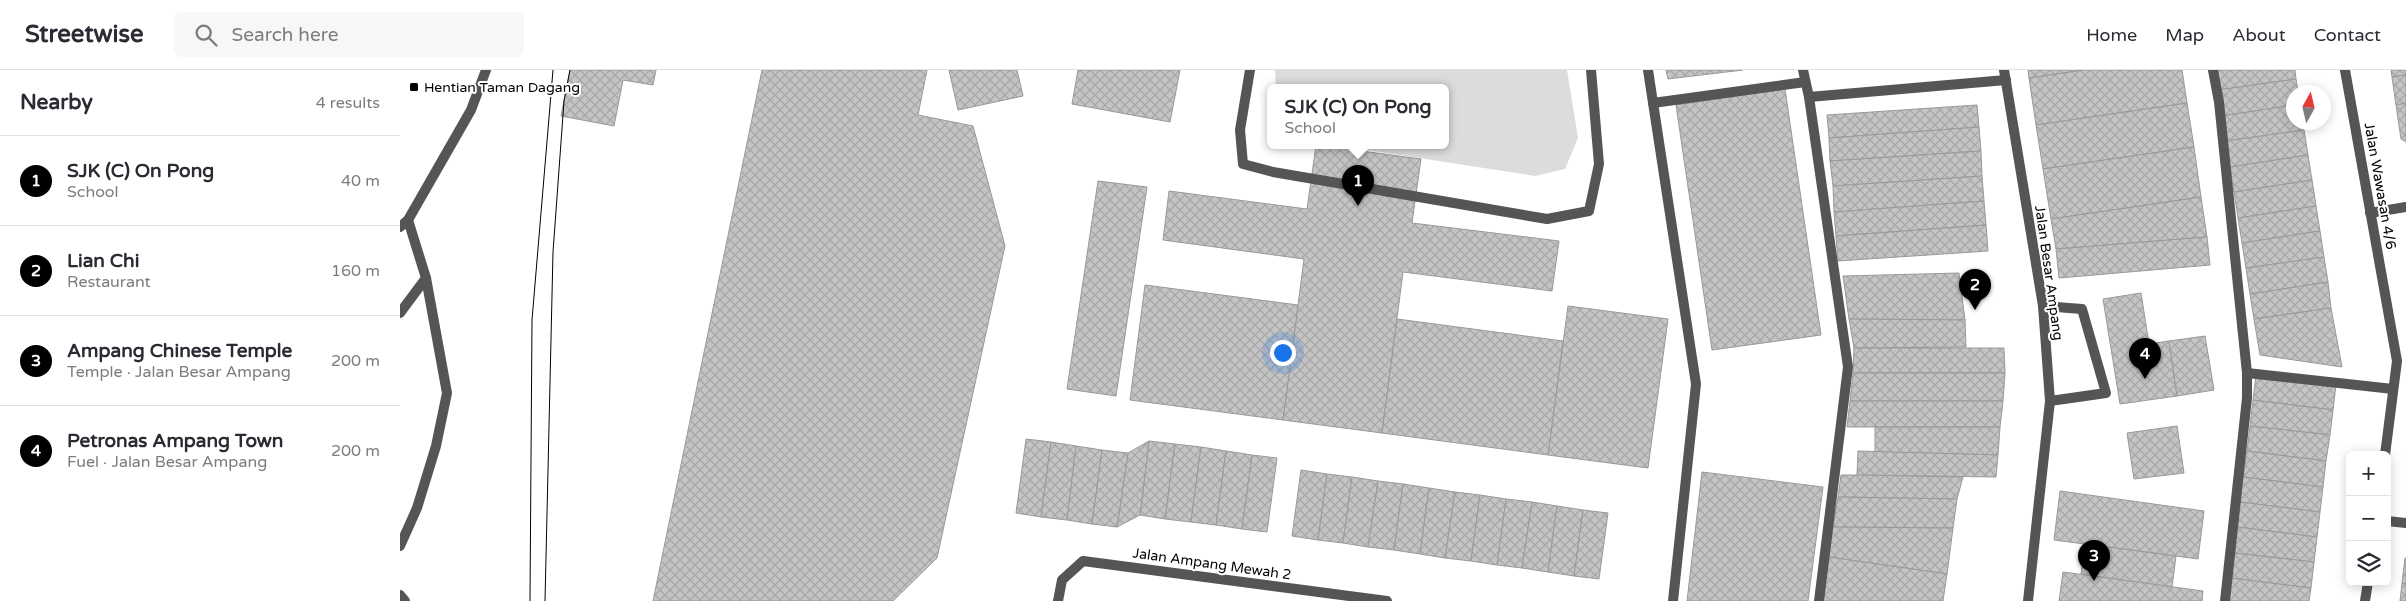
<!DOCTYPE html>
<meta charset="utf-8">
<style>
:root{--surface:#fff;--page:#f7f7f7;--text:#2b2b33;--muted:#7c7c81;--line:#e1e1e2;--accent:#000}
body{margin:0;font-family:"Varela Round",sans-serif;background:var(--page);color:var(--text)}
.controls{position:absolute;right:15px;bottom:15px;display:grid;overflow:hidden;border-radius:8px;box-shadow:0 2px 12px #0003}
.controls button{width:45px;height:45px;display:grid;place-items:center;padding:0;border:0;border-bottom:1px solid var(--line);background:var(--surface);color:var(--text);font:25px sans-serif}
.compass{position:absolute;left:1886px;top:15px;width:45px;height:45px;border-radius:50%;background:var(--surface);box-shadow:0 2px 12px #0003;rotate:8deg}
.you{position:absolute;left:882px;top:282px;width:18px;height:18px;margin:-12px;border:4px solid #fff;border-radius:50%;background:#1a73e8;box-shadow:0 0 0 8px #1a73e833}
.badge{display:grid;place-items:center;width:32px;height:32px;border-radius:50%;background:var(--accent);color:#fff;font-size:16px;font-weight:700}
.pin{position:absolute;translate:-50% -41px;filter:drop-shadow(0 1px 2px #0008)}
.pin::after{content:'';position:absolute;top:26px;width:18px;height:15px;background:inherit;clip-path:polygon(0 0,100% 0,50% 100%)}
.popup{position:absolute;left:867px;top:14px;width:182px;height:65px;box-sizing:border-box;display:grid;place-content:center;border-radius:8px;background:var(--surface);filter:drop-shadow(0 1px 4px #0005);font-size:16px;white-space:nowrap;color:var(--muted)}
.popup b{font-size:19px;color:var(--text)}
.popup::after{content:'';position:absolute;left:50%;top:100%;margin-left:-10px;border:10px solid transparent;border-top-color:var(--surface)}
.list{margin:0;padding:0;list-style:none}
h2{display:flex;justify-content:space-between;align-items:center;height:65px;margin:0;padding:0 20px;font-size:21px}
h2 small{font-size:16px;font-weight:400;color:var(--muted)}
.list li{display:grid;grid-template-columns:32px 1fr auto;gap:15px;align-items:center;box-sizing:border-box;height:90px;padding:0 20px;border-top:1px solid var(--line)}
.list b{display:block;font-size:19px;white-space:nowrap}
.list p{margin:0;font-size:16px;white-space:nowrap;color:var(--muted)}
.list em{font-size:16px;font-style:normal;color:var(--muted)}
.icon{flex:none;width:28px;height:28px;fill:none;stroke:currentColor;stroke-width:2;stroke-linecap:round;stroke-linejoin:round}
.map{position:relative;flex:none;width:2006px;height:531px;overflow:hidden}
header{display:flex;align-items:center;gap:30px;box-sizing:border-box;height:70px;padding:0 25px;background:var(--surface);border-bottom:1px solid var(--line)}
header strong{font-size:24px}
nav{display:flex;gap:28px;margin-inline-start:auto;font-size:18px}
.search{width:350px;height:45px;background:var(--page);display:flex;align-items:center;gap:12px;box-sizing:border-box;padding:0 18px;border-radius:8px;color:var(--muted);font-size:19px}
main{display:flex}
aside{flex:1;background:var(--surface)}
.map>svg:first-child{display:block}
</style>
<header>
<strong>Streetwise</strong>
<div class="search"><svg class="icon" aria-label="search" viewBox="0 0 24 24"><circle cx="10" cy="10" r="6"/><path d="M15 15l6 6"/></svg>Search here</div>
<nav><a>Home</a><a>Map</a><a>About</a><a>Contact</a></nav>
</header>
<main>
<aside>
<h2>Nearby<small>4 results</small></h2>
<ul class="list">
<li><span class="badge">1</span><div><b>SJK (C) On Pong</b><p>School</p></div><em>40 m</em></li>
<li><span class="badge">2</span><div><b>Lian Chi</b><p>Restaurant</p></div><em>160 m</em></li>
<li><span class="badge">3</span><div><b>Ampang Chinese Temple</b><p>Temple · Jalan Besar Ampang</p></div><em>200 m</em></li>
<li><span class="badge">4</span><div><b>Petronas Ampang Town</b><p>Fuel · Jalan Besar Ampang</p></div><em>200 m</em></li>
</ul>
</aside>
<div class="map">
<svg width="2006" height="531" viewBox="0 0 2006 531">
<defs>
<pattern id="building-cross-hatch" width="8" height="8" patternUnits="userSpaceOnUse" patternTransform="scale(1.25)"><rect width="8" height="8" fill="#c4c4c4"/><path d="M0 0l8 8M0 8l8-8" fill="none" stroke="#a7a7a7"/></pattern>
</defs>
<rect width="100%" height="100%" fill="#fff"/>
<!-- park -->
<polygon fill="#dcdcdc" points="875,0 1167,0 1178,68 1165,99 1135,106 935,75 1046,75 1046,17 876,17"/>
<!-- building -->
<g fill="url(#building-cross-hatch)" stroke="#999">
<polygon points="170,0 256,0 253,15 223,10 214,56 161,46"/>
<polygon points="362,0 527,0 518,45 573,56 605,176 537,488 493,531 253,531"/>
<polygon points="549,0 617,0 623,26 558,40"/>
<polygon points="678,0 780,0 770,52 672,34"/>
<polygon points="1266,0 1343,0 1268,9"/>
<polygon points="1628,0 1684,0 1629,8"/>
<polygon points="1684,0 1782,0 1787,33 1636,55 1629,8"/>
<polygon points="1815,0 1895,0 1896,9 1818,20"/>
<polygon points="1991,0 2006,0 2006,5 1992,7"/>
<polygon points="2006,5 2006,33 1996,35 1992,7"/>
<polygon points="1896,9 1898,22 1894,22 1894,35 1822,46 1818,20"/>
<polygon points="1385,19 1421,265 1312,280 1276,35"/>
<polygon points="1787,33 1794,77 1643,99 1636,55"/>
<polygon points="2006,33 2006,72 2001,69 1996,35"/>
<polygon points="1577,35 1579,57 1429,68 1427,45"/>
<polygon points="1894,35 1894,52 1903,52 1904,60 1826,71 1822,46"/>
<polygon points="1579,57 1581,81 1430,91 1429,68"/>
<polygon points="1904,60 1908,85 1830,97 1826,71"/>
<polygon points="916,75 1021,89 1012,153 1159,171 1152,221 1003,202 982,363 883,350 904,189 763,170 769,121 907,139"/>
<polygon points="1794,77 1801,127 1651,149 1643,99"/>
<polygon points="1581,81 1582,106 1433,116 1430,91"/>
<polygon points="1908,85 1912,110 1834,122 1830,97"/>
<polygon points="1582,106 1584,131 1434,142 1433,116"/>
<polygon points="1912,110 1916,136 1838,148 1834,122"/>
<polygon points="698,111 747,117 716,326 667,319"/>
<polygon points="1801,127 1807,167 1656,179 1651,149"/>
<polygon points="1584,131 1586,155 1436,166 1434,142"/>
<polygon points="1916,136 1920,161 1842,173 1838,148"/>
<polygon points="1586,155 1588,181 1438,191 1436,166"/>
<polygon points="1920,161 1924,187 1846,198 1842,173"/>
<polygon points="1807,167 1810,195 1659,208 1656,179"/>
<polygon points="1924,187 1928,212 1850,224 1846,198"/>
<polygon points="1559,203 1565,250 1449,249 1443,206"/>
<polygon points="1928,212 1931,238 1854,249 1850,224"/>
<polygon points="745,215 898,235 883,350 730,330"/>
<polygon points="1741,223 1749,274 1769,271 1777,326 1720,334 1703,229"/>
<polygon points="1168,236 1268,249 1248,398 1148,385"/>
<polygon points="1931,238 1942,297 1860,285 1854,249"/>
<polygon points="997,249 1163,271 1148,385 982,363"/>
<polygon points="1449,249 1565,250 1566,277 1454,278"/>
<polygon points="1805,266 1814,320 1777,326 1769,271"/>
<polygon points="1454,278 1604,278 1605,303 1453,303"/>
<polygon points="1453,303 1605,303 1603,331 1450,331"/>
<polygon points="1856,305 1936,315 1933,340 1853,330"/>
<polygon points="1853,330 1933,340 1930,365 1850,356"/>
<polygon points="1450,331 1603,331 1600,357 1447,357"/>
<polygon points="1777,356 1784,403 1734,409 1727,363"/>
<polygon points="1850,356 1930,365 1926,391 1847,381"/>
<polygon points="1475,357 1600,357 1598,385 1475,382"/>
<polygon points="626,369 651,372 641,447 616,443"/>
<polygon points="749,371 775,374 765,449 740,445"/>
<polygon points="749,371 740,445 717,457 728,383"/>
<polygon points="651,372 676,376 667,450 641,447"/>
<polygon points="775,374 801,377 791,452 765,449"/>
<polygon points="676,376 702,380 692,454 667,450"/>
<polygon points="801,377 826,381 816,455 791,452"/>
<polygon points="702,380 728,383 717,457 692,454"/>
<polygon points="826,381 852,385 842,459 816,455"/>
<polygon points="1458,381 1598,385 1596,407 1457,405"/>
<polygon points="1847,381 1926,391 1923,417 1843,407"/>
<polygon points="852,385 877,388 867,462 842,459"/>
<polygon points="901,400 927,404 918,470 892,466"/>
<polygon points="1302,402 1423,417 1408,531 1287,531"/>
<polygon points="927,404 952,407 943,473 918,470"/>
<polygon points="1441,405 1457,405 1563,407 1557,429 1438,427"/>
<polygon points="952,407 978,411 968,477 943,473"/>
<polygon points="1843,407 1923,417 1920,442 1840,432"/>
<polygon points="978,411 1003,414 994,480 968,477"/>
<polygon points="1003,414 1029,418 1020,484 994,480"/>
<polygon points="1029,418 1055,422 1045,488 1020,484"/>
<polygon points="1660,421 1804,441 1798,489 1654,470"/>
<polygon points="1055,422 1080,425 1071,491 1045,488"/>
<polygon points="1080,425 1106,429 1097,495 1071,491"/>
<polygon points="1438,427 1557,429 1553,458 1433,457"/>
<polygon points="1106,429 1132,432 1122,498 1097,495"/>
<polygon points="1132,432 1157,436 1148,502 1122,498"/>
<polygon points="1840,432 1920,442 1917,467 1837,457"/>
<polygon points="1157,436 1183,440 1174,506 1148,502"/>
<polygon points="1183,440 1208,443 1199,509 1174,506"/>
<polygon points="1433,457 1553,458 1547,504 1429,487"/>
<polygon points="1837,457 1917,467 1914,492 1834,483"/>
<polygon points="1685,474 1776,486 1772,517 1681,504"/>
<polygon points="1834,483 1914,492 1911,518 1831,508"/>
<polygon points="1429,487 1547,504 1543,531 1422,531"/>
<polygon points="2005,488 2006,488 2006,514 2002,513"/>
<polygon points="1663,502 1803,521 1802,531 1659,531"/>
<polygon points="1831,508 1911,518 1909,531 1828,531"/>
<polygon points="2002,513 2006,514 2006,531 2000,531"/>
</g>
<g fill="none" stroke-linecap="round" stroke-linejoin="round">
<!-- service -->
<g stroke="#555" stroke-width="10">
<polyline points="850,0 840,60 843,94 873,102 1147,149 1189,141 1199,94 1191,0"/>
<polyline points="1403,0 1409,27 1448,297 1419,531"/>
<polyline points="1409,27 1606,10"/>
<polyline points="1253,33 1405,12"/>
<polyline points="1643,236 1682,239 1706,323 1650,331"/>
<polyline points="1847,303 1993,319"/>
<polyline points="1987,451 2006,453"/>
</g>
<!-- minor -->
<g stroke="#555" stroke-width="10">
<polyline points="1248,0 1296,314 1273,531"/>
<polyline points="1813,0 1819,32 1847,303 1847,328 1825,531"/>
<polyline points="1945,0 1997,291 1985,385"/>
<polyline points="1970,143 2006,137"/>
<polyline points="0,243 26,208 8,150"/>
<polyline points="0,476 17,438 36,376 47,323 26,208"/>
<polyline points="0,525 5,531"/>
<polyline points="658,531 662,510 683,491 987,531"/>
<polyline points="1965,531 1968,512"/>
</g>
<!-- tertiary -->
<g stroke="#555" stroke-width="10">
<polyline points="1604,0 1643,236 1650,331 1628,531"/>
<polyline points="0,157 8,150 71,40 86,0"/>
</g>
<!-- tram -->
<g stroke="#000" stroke-width="1">
<polyline points="130,531 132,250 153,0"/>
<polyline points="145,531 153,182 164,31 170,0"/>
</g>
</g>
<!-- markers -->
<rect fill="#000" stroke="#fff" stroke-width="2" x="9" y="12" width="10" height="10" rx="2.5"/>
<g text-anchor="middle" dominant-baseline="central" stroke-width="4" stroke-linejoin="round" paint-order="stroke">
<!-- poi labels -->
<g font-size="14" fill="#000" stroke="#fff" text-anchor="start">
<text x="24" y="17">Hentian Taman Dagang</text>
</g>
<!-- street labels -->
<g font-size="14" fill="#000" stroke="#fff">
<text transform="translate(1980 116) rotate(80)">Jalan Wawasan 4/6</text>
<text transform="translate(1649 203) rotate(82)">Jalan Besar Ampang</text>
<text transform="translate(812 494) rotate(8)">Jalan Ampang Mewah 2</text>
</g>
</g>
</svg>
<div class="controls">
<button>+</button>
<button>−</button>
<button><svg class="icon" aria-label="layers" viewBox="0 0 24 24"><path d="M12 4l9 5-9 5-9-5zM3 14l9 5 9-5"/></svg></button>
</div>
<svg class="compass" viewBox="-18 -18 36 36"><path d="M0-13l5 13h-10z" fill="#e53935"/><path d="M0 13l5-13h-10z" fill="#7c7c81"/></svg>
<div class="you"></div>
<div class="pin badge" style="left:958px;top:136px">1</div>
<div class="popup"><b>SJK (C) On Pong</b>School</div>
<div class="pin badge" style="left:1575px;top:240px">2</div>
<div class="pin badge" style="left:1694px;top:511px">3</div>
<div class="pin badge" style="left:1745px;top:309px">4</div>
</div>
</main>
